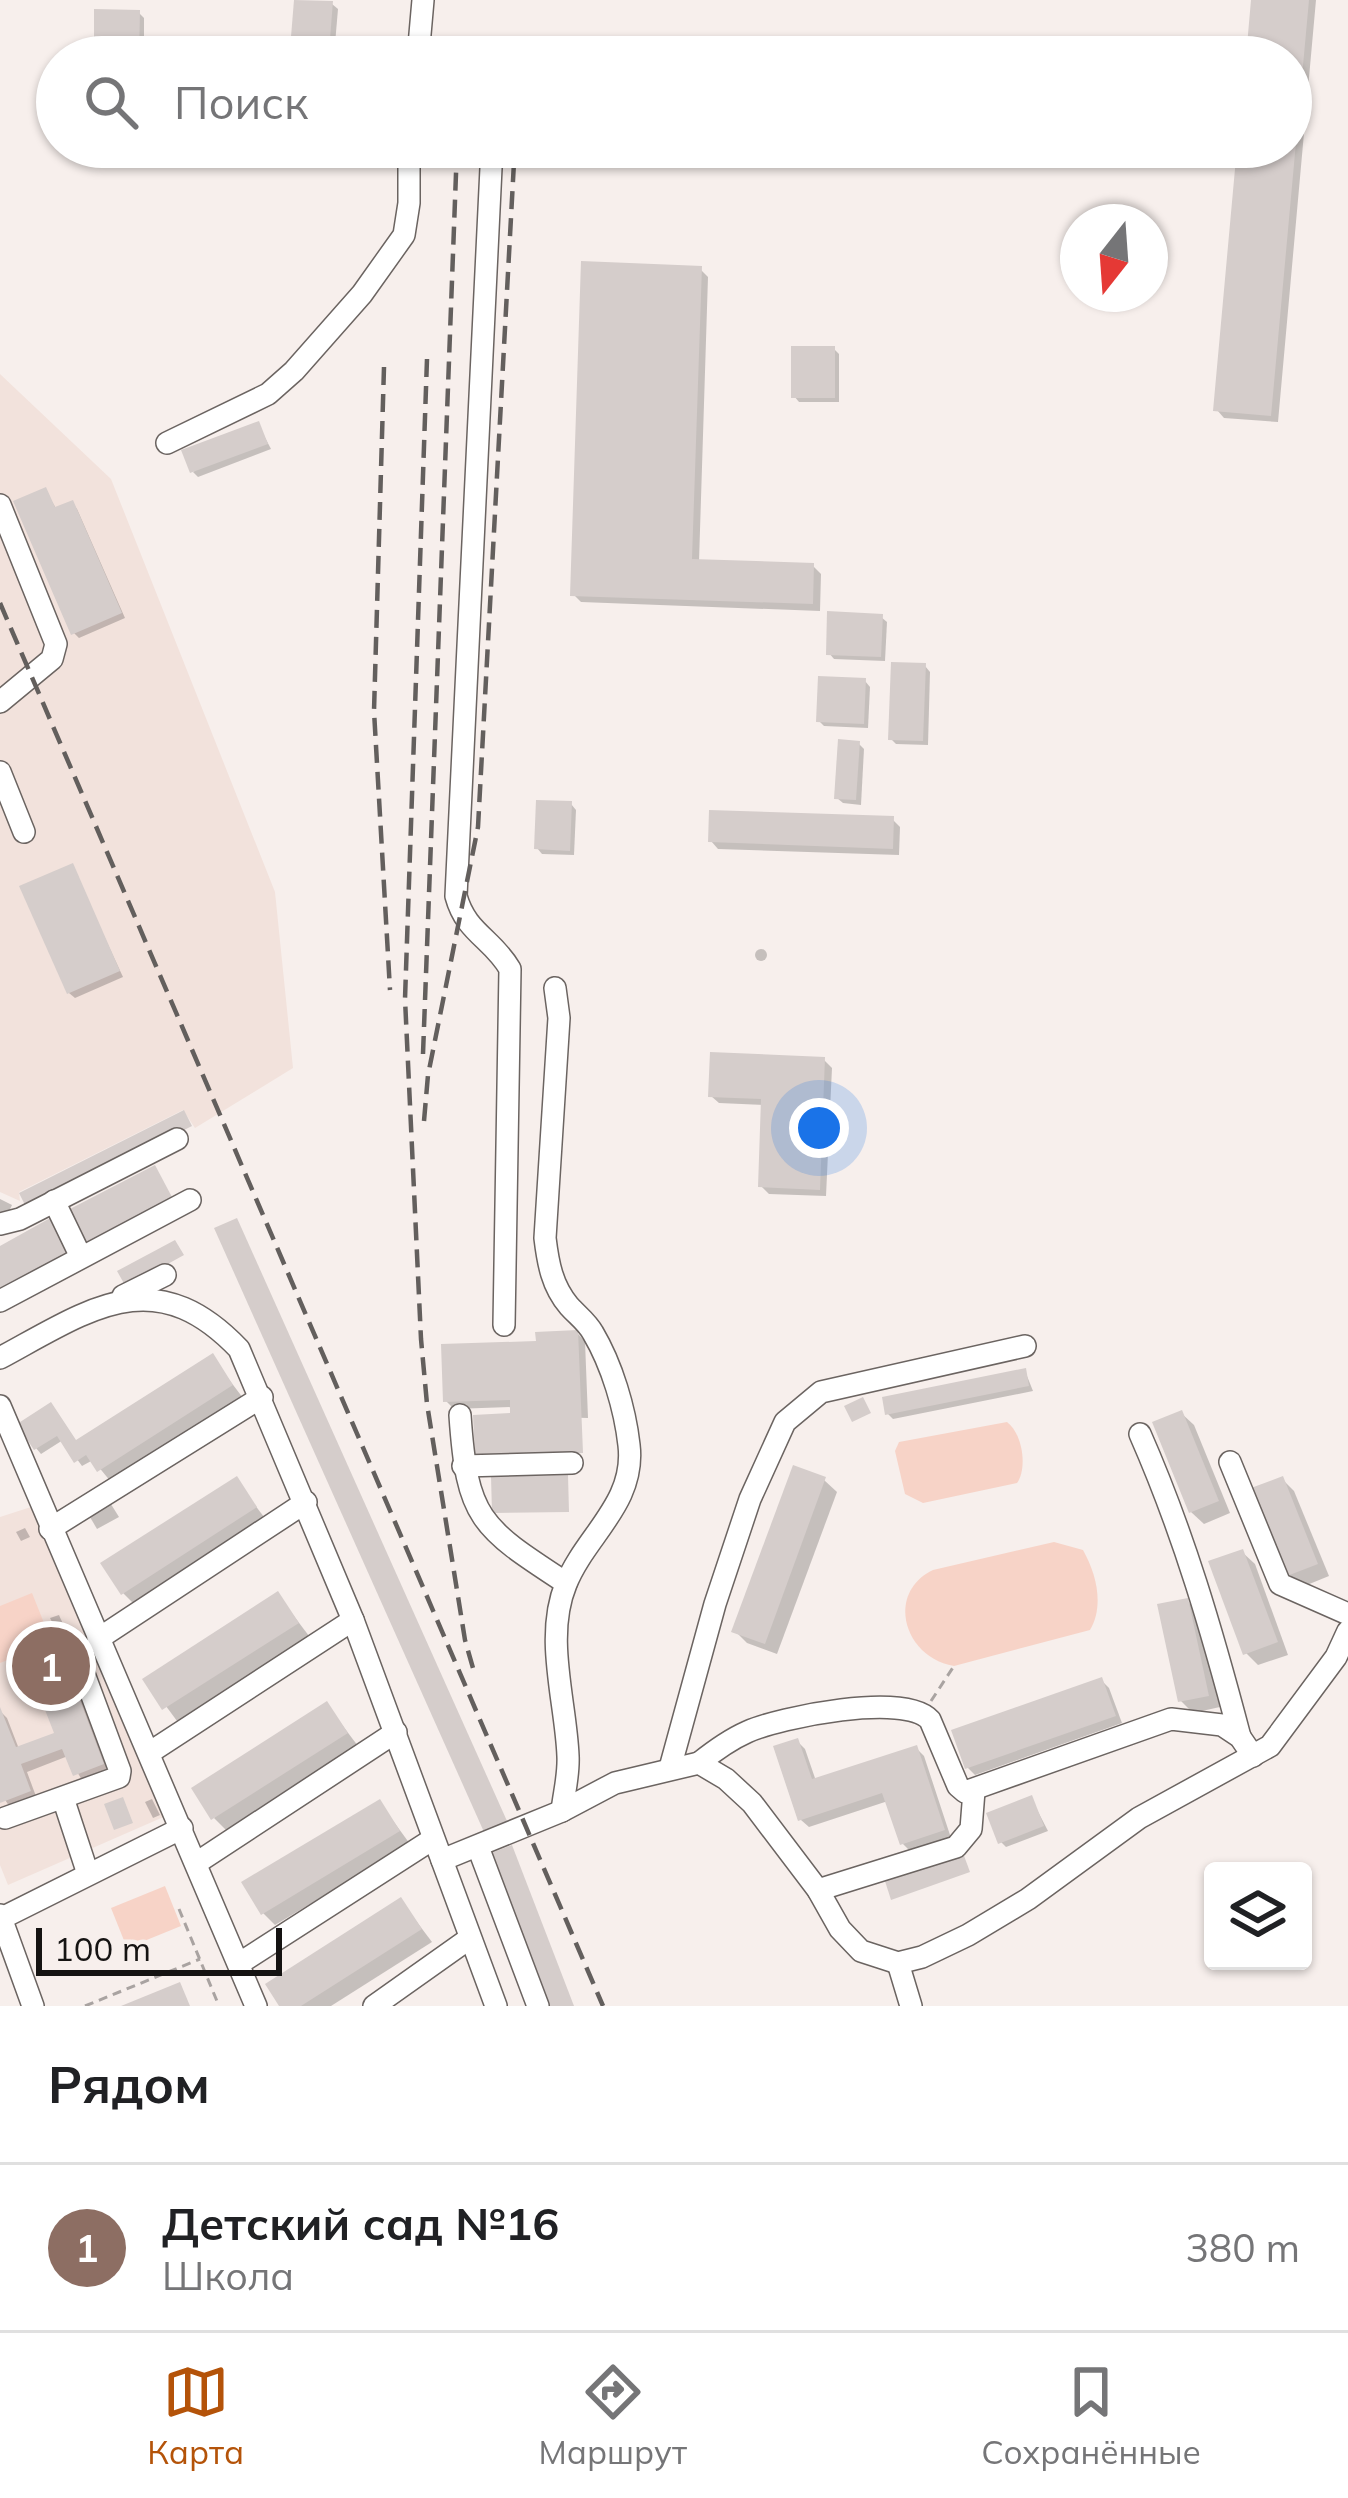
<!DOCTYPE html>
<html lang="ru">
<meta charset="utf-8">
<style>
:root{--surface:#fff;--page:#f6f6f6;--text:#202124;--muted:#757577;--line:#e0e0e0;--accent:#b45309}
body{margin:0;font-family:Mulish,sans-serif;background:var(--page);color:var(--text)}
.controls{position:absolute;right:36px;bottom:36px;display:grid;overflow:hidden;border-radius:12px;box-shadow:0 3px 9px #0004}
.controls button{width:108px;height:108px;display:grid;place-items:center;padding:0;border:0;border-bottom:3px solid var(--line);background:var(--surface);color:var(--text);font:60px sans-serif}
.compass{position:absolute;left:1060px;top:204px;width:108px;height:108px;border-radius:50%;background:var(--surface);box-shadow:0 3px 9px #0004;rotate:197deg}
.scale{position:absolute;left:36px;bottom:30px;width:246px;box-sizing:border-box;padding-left:12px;border:6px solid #151312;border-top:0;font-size:33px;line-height:42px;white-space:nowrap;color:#151312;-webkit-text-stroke:9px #f7efec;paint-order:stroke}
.you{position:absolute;left:819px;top:1128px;width:42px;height:42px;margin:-30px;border:9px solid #fff;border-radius:50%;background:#1a73e8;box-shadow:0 0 0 18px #1a73e833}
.badge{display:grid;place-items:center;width:78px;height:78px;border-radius:50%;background:var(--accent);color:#fff;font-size:39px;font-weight:700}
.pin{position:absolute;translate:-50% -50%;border:6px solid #fff;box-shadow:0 3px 12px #0006}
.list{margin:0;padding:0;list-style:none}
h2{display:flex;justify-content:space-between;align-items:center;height:156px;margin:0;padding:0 48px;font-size:51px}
h2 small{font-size:39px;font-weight:400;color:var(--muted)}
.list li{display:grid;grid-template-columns:78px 1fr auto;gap:36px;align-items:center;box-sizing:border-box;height:168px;padding:0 48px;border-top:3px solid var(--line)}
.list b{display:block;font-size:45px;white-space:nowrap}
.list p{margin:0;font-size:39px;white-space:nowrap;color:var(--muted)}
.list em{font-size:39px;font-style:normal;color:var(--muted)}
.icon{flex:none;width:66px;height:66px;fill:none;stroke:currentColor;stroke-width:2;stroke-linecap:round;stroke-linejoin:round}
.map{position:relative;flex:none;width:1348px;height:2006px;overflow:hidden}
.search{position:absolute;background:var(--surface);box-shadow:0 3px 9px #0004;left:36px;right:36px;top:36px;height:132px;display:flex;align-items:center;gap:30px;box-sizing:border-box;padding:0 42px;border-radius:66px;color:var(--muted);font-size:45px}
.sheet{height:324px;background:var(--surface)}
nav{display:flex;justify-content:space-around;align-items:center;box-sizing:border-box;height:168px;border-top:3px solid var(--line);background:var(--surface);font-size:33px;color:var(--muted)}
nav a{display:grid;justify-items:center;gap:6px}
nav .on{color:var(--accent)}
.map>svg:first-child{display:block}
</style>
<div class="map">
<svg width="1348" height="2006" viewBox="0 0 1348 2006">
<rect width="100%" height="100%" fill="#f7efec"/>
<!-- built -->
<g fill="#f2e2dc">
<polygon points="0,374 111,479 275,892 293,1068 195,1128 183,1110 19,1192 20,1201 0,1192"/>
<polygon points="31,1507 168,1815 8,1885 0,1865 0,1517"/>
</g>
<!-- green -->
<g fill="#f7d3c7">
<path d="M 1007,1422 C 1022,1433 1028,1467 1017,1483 L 923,1503 L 905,1494 L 895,1451 L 899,1442 Z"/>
<path d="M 1054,1542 L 1083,1550 C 1097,1575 1104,1606 1090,1630 L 954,1666 C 904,1658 885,1593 933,1570 Z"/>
<polygon points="32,1593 52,1643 0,1663 0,1606"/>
<polygon points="165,1886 181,1926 127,1948 111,1908"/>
</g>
<!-- shadow -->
<g fill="#0003">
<polygon points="1254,0 1316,0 1278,422 1224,418 1217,410 1240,147 1291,147 1291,57 1249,57"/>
<polygon points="332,4 338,9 334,56 299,53 293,48"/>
<polygon points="139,13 144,18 144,57 98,57"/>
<polygon points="700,269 708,277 699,562 813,566 821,574 820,611 581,602 573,594"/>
<polygon points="834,349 839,354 839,402 799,402 794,396"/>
<polygon points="258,424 271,449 198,477 193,472"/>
<polygon points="45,490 57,510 72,503 77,509 125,618 79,638 74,633"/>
<polygon points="881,617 887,622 885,661 834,659 829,653"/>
<polygon points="925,666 930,672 928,745 896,744 891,739"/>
<polygon points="865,681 870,687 868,728 824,726 819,721"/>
<polygon points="859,744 864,749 861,805 843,803 837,798"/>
<polygon points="571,804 576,810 574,855 542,854 537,848"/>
<polygon points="892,819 900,827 899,855 718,849 711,841"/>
<polygon points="72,867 123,977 75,998 69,993"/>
<circle cx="761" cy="955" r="6"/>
<polygon points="824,1060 832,1068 826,1196 769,1194 761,1186 764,1105 719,1103 711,1096"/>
<polygon points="0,1199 12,1205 7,1216 0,1213"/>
<polygon points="577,1333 585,1341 588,1418 513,1416 513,1407 454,1409 446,1401 539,1344"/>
<polygon points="212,1357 243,1398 111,1482 93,1460 82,1466 63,1440 41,1454 36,1448 51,1405 77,1443"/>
<polygon points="1025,1371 1033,1391 893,1419 888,1414"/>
<polygon points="1181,1413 1194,1425 1230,1513 1204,1524 1191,1512"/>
<polygon points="1282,1479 1294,1491 1329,1576 1302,1587 1290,1575"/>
<polygon points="236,1480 267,1521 135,1605 123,1593"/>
<polygon points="824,1480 837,1492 777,1654 747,1643 735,1631"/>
<polygon points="109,1501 119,1517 97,1529 87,1512"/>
<polygon points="25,1528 30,1537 21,1541 16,1532"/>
<polygon points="1242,1552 1255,1564 1288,1655 1258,1665 1246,1653"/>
<polygon points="278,1595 309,1636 177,1721 146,1679"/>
<polygon points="1187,1601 1199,1613 1220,1707 1193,1713 1181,1701"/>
<polygon points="59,1615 63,1624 55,1628 50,1618"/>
<polygon points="1101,1680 1109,1688 1122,1723 975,1775 967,1767"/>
<polygon points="71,1683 79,1690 110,1772 83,1782 68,1756 27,1772 37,1799 11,1809 0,1792 0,1711 7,1718 19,1749 58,1735"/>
<polygon points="327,1705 358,1746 226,1830 214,1818"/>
<polygon points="797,1741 805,1749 816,1781 916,1748 924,1756 951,1838 910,1851 902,1843 888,1801 809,1827 801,1820"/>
<polygon points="1031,1798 1048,1831 1006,1847 1001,1842"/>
<polygon points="152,1799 160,1815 153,1818 145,1802"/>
<polygon points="380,1803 410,1844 275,1925 263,1913"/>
<polygon points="401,1901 432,1942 331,2006 283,2006"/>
</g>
<!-- building -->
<g fill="#d5cdcb">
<polygon points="294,0 333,1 329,52 290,49"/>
<polygon points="1251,0 1309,0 1271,416 1213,411 1237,147 1291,147 1291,57 1246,57"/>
<polygon points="94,9 140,10 139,57 94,57"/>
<polygon points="581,261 702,266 692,559 814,563 813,604 570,596"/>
<rect x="791" y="346" width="44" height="52"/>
<polygon points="259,421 268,444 190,473 181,450"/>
<polygon points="46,487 55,507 73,500 122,613 71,635 13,501"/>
<polygon points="827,611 883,614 881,657 826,655"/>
<polygon points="891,662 926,663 923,741 888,740"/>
<polygon points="818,676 866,678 864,724 816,722"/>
<polygon points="838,739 860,741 856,800 834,799"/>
<polygon points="536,800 572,801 570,851 534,849"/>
<polygon points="709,810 894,816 893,849 708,842"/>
<polygon points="73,863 120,971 67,994 19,886"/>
<polygon points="710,1052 825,1057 820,1190 758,1187 761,1099 708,1097"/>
<polygon points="184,1110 192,1126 27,1209 19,1193"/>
<polygon points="155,1165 173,1199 84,1245 66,1211"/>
<polygon points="52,1217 71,1252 0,1292 0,1246"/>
<polygon points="237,1218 507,1821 484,1832 214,1228"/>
<polygon points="175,1240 184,1255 126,1287 117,1271"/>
<polygon points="578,1330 583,1453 475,1457 473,1415 510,1413 510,1400 443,1402 441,1344 536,1341 535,1332"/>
<polygon points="213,1353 233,1385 97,1472 86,1455 74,1463 57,1436 34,1450 17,1424 51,1402 76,1440"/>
<polygon points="1026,1368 1029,1386 885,1415 882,1397"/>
<polygon points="863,1397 871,1413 852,1422 844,1406"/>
<polygon points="1182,1410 1219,1501 1189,1513 1152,1422"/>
<polygon points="793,1465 826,1477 765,1644 731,1632"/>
<polygon points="568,1475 569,1512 492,1513 491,1476"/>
<polygon points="237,1476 257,1507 121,1595 100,1563"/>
<polygon points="1283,1476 1318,1564 1287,1576 1251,1488"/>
<polygon points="1243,1549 1278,1642 1243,1655 1208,1561"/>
<polygon points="278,1591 299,1623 162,1710 142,1679"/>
<polygon points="1188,1598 1209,1696 1178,1702 1157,1604"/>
<polygon points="1102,1677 1116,1716 965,1769 951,1730"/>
<polygon points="72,1679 104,1764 73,1776 62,1749 21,1764 31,1791 0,1803 0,1707 16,1747 54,1733 38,1692"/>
<polygon points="327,1701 348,1733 211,1820 191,1788"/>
<polygon points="798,1738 812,1779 917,1745 945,1830 900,1845 882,1793 798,1821 773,1746"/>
<polygon points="1032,1795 1044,1826 998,1844 986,1813"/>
<polygon points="123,1797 133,1823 114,1830 104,1804"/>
<polygon points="380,1799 400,1831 261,1915 241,1882"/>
<polygon points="512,1845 574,2006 550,2006 491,1853"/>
<polygon points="963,1853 970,1872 891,1900 885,1881"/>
<polygon points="401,1897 422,1929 301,2006 279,2006 265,1984"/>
<polygon points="180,1982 190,2006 121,2006"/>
</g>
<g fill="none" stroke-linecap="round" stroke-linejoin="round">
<!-- minor casing -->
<g stroke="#6b6461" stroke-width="24">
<g id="minor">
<polyline points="418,57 423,0"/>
<path d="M 492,147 L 456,896 C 466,933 492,938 510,969 L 504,1325"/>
<polyline points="167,443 268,394 294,371 362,294 404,235 409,203 409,147"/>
<polyline points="0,505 56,644 52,659 0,702"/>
<polyline points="0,772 24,832"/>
<path d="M 555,988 L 559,1018 L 545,1238 C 548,1263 552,1286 569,1306 C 577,1315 587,1322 593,1333 C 612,1365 625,1409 629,1445 C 636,1503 585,1536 566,1584 C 544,1637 566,1702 568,1756 C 569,1775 564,1793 562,1811"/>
<polyline points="54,1201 80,1255"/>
<polyline points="0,1224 20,1219 177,1139"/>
<polyline points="123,1296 165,1275"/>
<polyline points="0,1301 190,1200"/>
<path d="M 0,1358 C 89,1310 154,1260 239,1349 L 353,1620 L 496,2006"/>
<polyline points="0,1406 256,2006"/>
<path d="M 460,1415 C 467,1519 480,1527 566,1583"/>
<path d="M 1140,1434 C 1184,1534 1212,1631 1240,1737"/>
<polyline points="1230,1462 1280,1584 1348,1614"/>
<polyline points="463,1466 572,1463"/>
<polyline points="50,1529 262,1397"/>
<polyline points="98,1639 306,1502"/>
<polyline points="149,1753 353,1620"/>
<path d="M 699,1763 C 714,1751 729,1740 747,1732 C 780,1717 905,1692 930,1720 L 958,1786 L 965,1792 L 1171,1719 L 1222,1725 L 1240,1737 L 1253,1756"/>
<polyline points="670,1768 715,1604 750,1499 785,1422 821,1392 1025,1346"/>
<polyline points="63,1798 88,1874"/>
<polyline points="5,1818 119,1777 120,1771 84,1674"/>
<polyline points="478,1847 538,2006"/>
<polyline points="442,1860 562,1811 615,1783 699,1763 726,1779 752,1803 818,1890 840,1929 861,1951 898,1963 922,1957 968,1935 1028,1899 1139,1818 1270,1746 1336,1657 1348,1631"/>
<polyline points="198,1862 396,1732"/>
<polyline points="818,1890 956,1847 971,1829 974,1791"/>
<polyline points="0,1915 33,2006"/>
<polyline points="0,1919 182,1828"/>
<polyline points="240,1963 433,1839"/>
<polyline points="898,1963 911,2006"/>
<polyline points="374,2006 470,1938"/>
</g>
</g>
<!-- path -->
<g stroke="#a9a3a1" stroke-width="3" stroke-dasharray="9 6" stroke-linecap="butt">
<polyline points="931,1701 954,1666"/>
<polyline points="179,1909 219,2006"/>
<polyline points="85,2006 200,1959"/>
</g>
<!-- minor -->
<use href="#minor" stroke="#fff" stroke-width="21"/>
<!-- rail -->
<g stroke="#635f5d" stroke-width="4.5" stroke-dasharray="18 9" stroke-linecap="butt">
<polyline points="427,359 405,999 421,1339 427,1404 465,1640 475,1675"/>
<polyline points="384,367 374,711 390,990"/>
<polyline points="0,603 603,2006"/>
<polyline points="423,1054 457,147"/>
<polyline points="424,1121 428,1075 478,827 514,162"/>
</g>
</g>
</svg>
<div class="controls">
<button><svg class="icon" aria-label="layers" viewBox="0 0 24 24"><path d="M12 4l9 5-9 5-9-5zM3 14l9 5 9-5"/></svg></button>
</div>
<svg class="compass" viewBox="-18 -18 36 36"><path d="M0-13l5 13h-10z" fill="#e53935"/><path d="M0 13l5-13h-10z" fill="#757577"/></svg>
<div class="scale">100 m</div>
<div class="you"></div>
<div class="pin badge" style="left:51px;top:1666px;background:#8d6e63">1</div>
<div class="search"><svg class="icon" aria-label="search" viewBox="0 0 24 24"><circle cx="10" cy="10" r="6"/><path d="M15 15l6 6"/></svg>Поиск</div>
</div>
<section class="sheet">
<h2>Рядом<small></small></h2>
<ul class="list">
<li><span class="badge" style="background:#8d6e63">1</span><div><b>Детский сад №16</b><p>Школа</p></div><em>380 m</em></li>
</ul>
</section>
<nav>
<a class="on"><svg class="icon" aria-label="map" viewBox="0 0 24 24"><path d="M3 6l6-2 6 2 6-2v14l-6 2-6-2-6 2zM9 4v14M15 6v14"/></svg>Карта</a>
<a><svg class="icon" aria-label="directions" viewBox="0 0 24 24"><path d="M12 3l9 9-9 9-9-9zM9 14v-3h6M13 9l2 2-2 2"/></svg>Маршрут</a>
<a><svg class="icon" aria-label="saved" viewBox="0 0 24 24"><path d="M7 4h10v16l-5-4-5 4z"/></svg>Сохранённые</a>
</nav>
